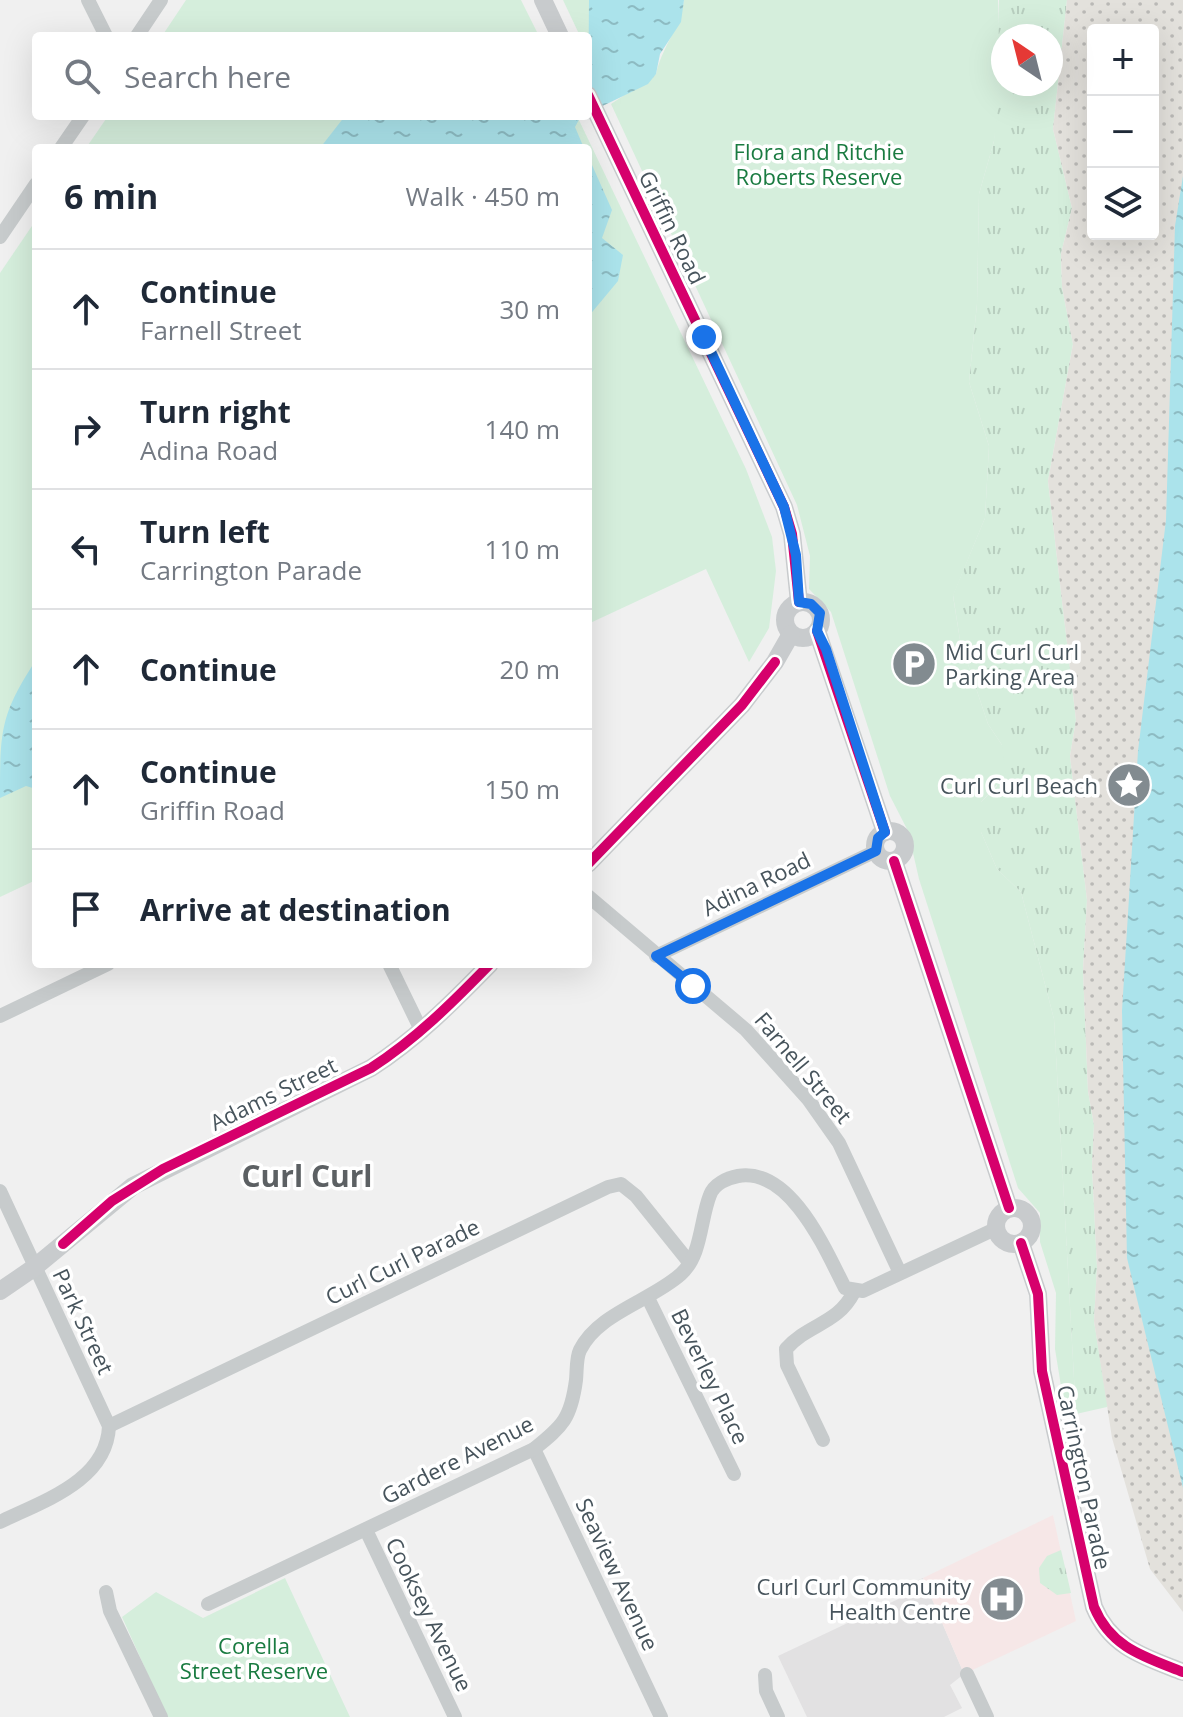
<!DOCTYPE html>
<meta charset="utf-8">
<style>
:root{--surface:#fff;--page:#f6f6f7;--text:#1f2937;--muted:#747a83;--line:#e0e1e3}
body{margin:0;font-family:"Open Sans",sans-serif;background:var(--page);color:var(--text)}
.controls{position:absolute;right:24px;top:24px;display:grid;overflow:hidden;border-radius:8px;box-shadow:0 8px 32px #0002}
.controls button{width:72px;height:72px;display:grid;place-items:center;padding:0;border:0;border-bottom:2px solid var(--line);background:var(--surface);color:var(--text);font:40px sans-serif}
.compass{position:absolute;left:991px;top:24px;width:72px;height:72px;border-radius:50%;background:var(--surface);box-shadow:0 8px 32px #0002;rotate:325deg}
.stop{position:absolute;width:24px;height:24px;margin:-18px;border:6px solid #1a73e8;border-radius:50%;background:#fff}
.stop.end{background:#1a73e8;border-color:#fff;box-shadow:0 2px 8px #0008}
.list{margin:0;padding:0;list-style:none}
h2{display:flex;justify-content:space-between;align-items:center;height:104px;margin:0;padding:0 32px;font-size:34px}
h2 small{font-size:26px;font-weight:400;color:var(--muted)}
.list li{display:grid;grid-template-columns:52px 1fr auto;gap:24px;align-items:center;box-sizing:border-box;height:120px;padding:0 32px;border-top:2px solid var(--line)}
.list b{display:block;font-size:30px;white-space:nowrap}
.list p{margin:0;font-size:26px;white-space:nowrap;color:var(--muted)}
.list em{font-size:26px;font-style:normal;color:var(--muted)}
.icon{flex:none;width:44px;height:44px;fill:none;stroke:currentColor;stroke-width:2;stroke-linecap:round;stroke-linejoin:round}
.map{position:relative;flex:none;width:1183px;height:1717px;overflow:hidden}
.search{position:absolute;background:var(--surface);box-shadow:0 8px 32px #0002;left:32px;top:32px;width:560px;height:88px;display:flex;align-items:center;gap:20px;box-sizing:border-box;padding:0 28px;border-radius:8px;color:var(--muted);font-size:30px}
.panel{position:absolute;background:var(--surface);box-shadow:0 8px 32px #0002;left:32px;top:144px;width:560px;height:824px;border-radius:8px}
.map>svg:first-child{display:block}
</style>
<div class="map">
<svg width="1183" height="1717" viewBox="0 0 1183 1717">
<defs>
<pattern id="grass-tufts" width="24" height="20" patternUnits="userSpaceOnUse" patternTransform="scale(2)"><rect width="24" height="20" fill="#d5eedc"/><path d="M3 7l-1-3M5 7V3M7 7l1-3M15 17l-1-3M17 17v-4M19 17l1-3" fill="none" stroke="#b8cebf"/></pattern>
<pattern id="sand-dots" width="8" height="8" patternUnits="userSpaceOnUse" patternTransform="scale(2)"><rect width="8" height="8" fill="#e3e1dc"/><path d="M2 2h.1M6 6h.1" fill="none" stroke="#bab9b6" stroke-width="1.8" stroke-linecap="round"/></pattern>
<pattern id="water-ripples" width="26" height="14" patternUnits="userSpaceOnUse" patternTransform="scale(2)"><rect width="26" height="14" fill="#abe3eb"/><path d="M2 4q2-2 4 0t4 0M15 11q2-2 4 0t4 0" fill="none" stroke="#8dbbc2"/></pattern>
</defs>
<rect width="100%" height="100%" fill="#f0f0f0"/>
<!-- education -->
<polygon fill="#e2e1e2" points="923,1578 964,1674 950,1685 962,1708 944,1717 807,1717 778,1656 911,1593 909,1584"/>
<!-- medical -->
<polygon fill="#f6e7e7" points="1053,1515 1076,1621 964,1674 923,1578"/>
<!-- grass -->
<g fill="url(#grass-tufts)" fill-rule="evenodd">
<path d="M 999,0 L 1067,0 L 1053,129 L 1072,208 L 1061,254 L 1062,287 L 1073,344 L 1048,481 L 1076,720 L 1070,756 L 1087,900 L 1083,970 L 1088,1091 L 1094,1125 L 1092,1166 L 1097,1267 L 1094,1321 L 1107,1402 L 1107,1407 L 1076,1414 L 1054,1019 L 1021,892 L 997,869 L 981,832 L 981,802 L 997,786 L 1002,745 L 988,724 L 960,640 L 953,595 L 985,518 L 989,446 L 969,382 L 977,304 L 979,194 L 994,141 ZM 1003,36 L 1051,36 L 1051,84 L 1003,84 Z"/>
<polygon points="1061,1550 1071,1593 1057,1595 1040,1583 1039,1568 1047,1556"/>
</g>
<!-- sand -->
<path fill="url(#sand-dots)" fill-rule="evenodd" d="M 1067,0 L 1183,0 L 1183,1612 L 1150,1569 L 1112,1438 L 1094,1321 L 1097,1267 L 1092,1166 L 1094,1125 L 1088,1091 L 1083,970 L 1087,900 L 1070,756 L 1076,720 L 1048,481 L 1073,344 L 1062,287 L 1061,254 L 1072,208 L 1053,129 ZM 1093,30 L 1153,30 L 1153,234 L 1093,234 Z"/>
<!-- green -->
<g fill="#d5eedc">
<polygon points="186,0 521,0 539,36 162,36"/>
<polygon points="563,0 590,0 590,47 588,36 580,36"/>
<path d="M 684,0 L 998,0 L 1000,92 L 994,141 L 979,194 L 977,304 L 969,382 L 989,446 L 985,518 L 953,596 L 960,640 L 988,724 L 1002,745 L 1006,775 L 981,802 L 981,832 L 997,869 L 1021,892 L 1054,1019 L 1076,1414 L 1066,1417 L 1055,1349 L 1056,1293 L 1040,1242 L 1040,1213 L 1018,1188 L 919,879 L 908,831 L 890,796 L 831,612 L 809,589 L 810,556 L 797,505 L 611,104 L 656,74 C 662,47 680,28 684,0 Z"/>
<polygon points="108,116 577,116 746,469 772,537 776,571 769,628 749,662 706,569 588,624 588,148 86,148"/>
<polygon points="36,220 36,880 0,897 0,273"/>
<polygon points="285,1578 350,1717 167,1717 122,1617 156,1592 203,1618"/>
</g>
<!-- water -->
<g fill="url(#water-ripples)">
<polygon points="589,0 684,0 681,22 660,54 656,74 648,84 588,113"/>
<polygon points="345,116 581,116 575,127 584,148 320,148"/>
<polygon points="588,156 612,210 602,238 623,255 618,281 588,317"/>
<polygon points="1183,176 1183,1488 1127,1258 1122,1011 1138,751 1166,520 1175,226"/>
<path d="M 36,660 L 36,789 L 26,786 L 0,798 C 0,731 0,715 36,660 Z"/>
</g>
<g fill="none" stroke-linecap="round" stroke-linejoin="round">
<!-- street -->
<g stroke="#c7cbcc" stroke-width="14">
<polyline points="88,0 106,36"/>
<polyline points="137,36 161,0"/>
<polyline points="61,148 83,116"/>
<polyline points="0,237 36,184"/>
<polyline points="588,896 746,1030 808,1099 839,1143 900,1273"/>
<polyline points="656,956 876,851"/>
<polyline points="389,964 422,1032"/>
<polyline points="0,1016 108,964"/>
<path d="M 0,1191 L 109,1426 C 107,1481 43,1501 0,1522"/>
<polyline points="648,1298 734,1474"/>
<polyline points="109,1426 608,1187 621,1184 636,1196 689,1262"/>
<path d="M 823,1440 L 787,1365 L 786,1349 C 809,1323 837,1325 854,1292"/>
<polyline points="534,1449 661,1717"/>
<polyline points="366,1530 455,1717"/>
<polyline points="106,1592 110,1611 161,1717"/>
<path d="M 208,1604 L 534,1449 C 563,1426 571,1418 576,1380 C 577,1371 576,1358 580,1350 C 598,1313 651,1301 681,1274 C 702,1255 700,1220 710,1195 C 714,1184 727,1178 738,1176 C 791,1167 826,1251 845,1288 L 863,1291 L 995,1229"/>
<polyline points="967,1674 987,1717"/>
<polyline points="765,1675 766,1691 778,1717"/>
</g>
<!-- secondary -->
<g stroke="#c8cbcd" stroke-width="18">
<polyline points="543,0 560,36"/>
<polyline points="588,95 784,507 792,534 799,602"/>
<circle cx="803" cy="620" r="18"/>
<polyline points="817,631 885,832"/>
<circle cx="890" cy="846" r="15"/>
<polyline points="894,861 1009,1208"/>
<polyline points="588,864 742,705 775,662 791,634"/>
<circle cx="1014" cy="1226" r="18"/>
<path d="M 1021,1243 L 1038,1294 L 1042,1371 L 1094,1607 C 1111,1648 1145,1657 1183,1672"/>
<path d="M 0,1291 L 35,1267 L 133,1186 L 371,1068 C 416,1039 452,1003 490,964"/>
</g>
<!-- cycleway casing -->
<g stroke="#fff" stroke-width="15">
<g id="cycleway">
<polyline points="588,95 784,507 792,534 799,602"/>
<polyline points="817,631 885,832"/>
<polyline points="894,861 1009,1208"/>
<polyline points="588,864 742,705 775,662"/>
<path d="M 1021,1243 L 1038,1294 L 1042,1371 L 1094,1607 C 1111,1648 1145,1657 1183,1672"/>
<path d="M 63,1244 L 112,1201 L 163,1169 L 371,1068 C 416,1039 452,1003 490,964"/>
</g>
</g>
<!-- cycleway -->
<use href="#cycleway" stroke="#d6006c" stroke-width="10"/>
</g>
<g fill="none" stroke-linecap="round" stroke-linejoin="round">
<!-- route -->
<polyline stroke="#1a73e8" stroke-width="10" points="693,986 656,956 876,851 878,838 885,832 826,649 817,631 820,613 811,604 799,602 796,555 784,507 704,337"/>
</g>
<!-- icons -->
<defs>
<g id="parking-disc" transform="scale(2.3)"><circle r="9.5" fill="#828b90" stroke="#fff"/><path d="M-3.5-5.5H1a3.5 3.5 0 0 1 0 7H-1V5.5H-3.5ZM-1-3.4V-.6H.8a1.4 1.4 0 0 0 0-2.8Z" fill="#fff"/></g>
<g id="sight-disc" transform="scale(2.3)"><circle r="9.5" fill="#828b90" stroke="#fff"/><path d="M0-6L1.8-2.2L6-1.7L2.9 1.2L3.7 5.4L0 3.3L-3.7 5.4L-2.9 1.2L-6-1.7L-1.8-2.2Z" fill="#fff"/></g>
<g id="hospital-disc" transform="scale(2.3)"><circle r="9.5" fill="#828b90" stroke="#fff"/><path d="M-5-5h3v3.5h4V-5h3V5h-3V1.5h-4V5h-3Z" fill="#fff"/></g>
</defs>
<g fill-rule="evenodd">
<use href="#parking-disc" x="914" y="664"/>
<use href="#sight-disc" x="1129" y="785"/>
<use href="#hospital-disc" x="1002" y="1599"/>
</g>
<g text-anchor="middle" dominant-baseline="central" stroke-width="7" stroke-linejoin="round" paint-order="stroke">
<!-- park labels -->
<g font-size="22" fill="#1a7b41" stroke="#fff">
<text x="819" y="151">Flora and Ritchie<tspan x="819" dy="25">Roberts Reserve</tspan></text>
<text x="254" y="1645">Corella<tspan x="254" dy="25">Street Reserve</tspan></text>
</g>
<!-- street labels -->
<g font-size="22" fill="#47545c" stroke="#fff">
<text transform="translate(673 227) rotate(64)">Griffin Road</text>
<text transform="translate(756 883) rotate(-26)">Adina Road</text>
<text transform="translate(804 1067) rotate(50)">Farnell Street</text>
<text transform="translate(273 1093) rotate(-26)">Adams Street</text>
<text transform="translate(402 1261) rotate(-26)">Curl Curl Parade</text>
<text transform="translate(84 1321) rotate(65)">Park Street</text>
<text transform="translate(711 1376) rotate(64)">Beverley Place</text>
<text transform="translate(457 1459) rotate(-27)">Gardere Avenue</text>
<text transform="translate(1085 1477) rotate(78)">Carrington Parade</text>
<text transform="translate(618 1574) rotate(65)">Seaview Avenue</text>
<text transform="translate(430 1614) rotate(64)">Cooksey Avenue</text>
</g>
<!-- poi labels -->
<g font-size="22" fill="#47545c" stroke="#fff" text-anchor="end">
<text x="945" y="651" text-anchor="start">Mid Curl Curl<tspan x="945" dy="25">Parking Area</tspan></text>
<text x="1098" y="785">Curl Curl Beach</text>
<text x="971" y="1586">Curl Curl Community<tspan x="971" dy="25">Health Centre</tspan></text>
</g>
<!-- district labels -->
<g font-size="30" font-weight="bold" fill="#5c6063" stroke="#fff">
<text x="307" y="1175">Curl Curl</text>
</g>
</g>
</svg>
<div class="controls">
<button>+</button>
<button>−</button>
<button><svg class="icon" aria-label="layers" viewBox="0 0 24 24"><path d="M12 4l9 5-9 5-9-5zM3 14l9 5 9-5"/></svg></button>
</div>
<svg class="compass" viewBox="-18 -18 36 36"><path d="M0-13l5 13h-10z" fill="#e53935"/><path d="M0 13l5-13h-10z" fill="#747a83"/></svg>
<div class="stop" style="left:693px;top:986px"></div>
<div class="stop end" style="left:704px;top:337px"></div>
<div class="search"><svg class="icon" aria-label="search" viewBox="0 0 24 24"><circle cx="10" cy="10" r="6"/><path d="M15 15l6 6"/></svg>Search here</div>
<section class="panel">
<h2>6 min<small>Walk · 450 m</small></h2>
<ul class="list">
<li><svg class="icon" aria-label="ahead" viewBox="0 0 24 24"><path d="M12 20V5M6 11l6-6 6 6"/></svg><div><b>Continue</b><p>Farnell Street</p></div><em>30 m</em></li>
<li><svg class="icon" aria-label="right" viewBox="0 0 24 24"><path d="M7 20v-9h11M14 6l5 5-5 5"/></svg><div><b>Turn right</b><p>Adina Road</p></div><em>140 m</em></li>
<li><svg class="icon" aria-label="left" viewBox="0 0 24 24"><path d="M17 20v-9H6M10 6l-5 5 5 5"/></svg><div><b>Turn left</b><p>Carrington Parade</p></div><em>110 m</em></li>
<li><svg class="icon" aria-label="ahead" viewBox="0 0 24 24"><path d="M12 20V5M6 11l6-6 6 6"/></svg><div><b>Continue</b></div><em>20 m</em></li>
<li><svg class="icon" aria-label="ahead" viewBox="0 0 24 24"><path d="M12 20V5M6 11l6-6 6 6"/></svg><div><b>Continue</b><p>Griffin Road</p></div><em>150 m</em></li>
<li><svg class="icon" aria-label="arrive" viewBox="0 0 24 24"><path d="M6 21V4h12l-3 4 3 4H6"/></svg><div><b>Arrive at destination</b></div></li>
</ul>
</section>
</div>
